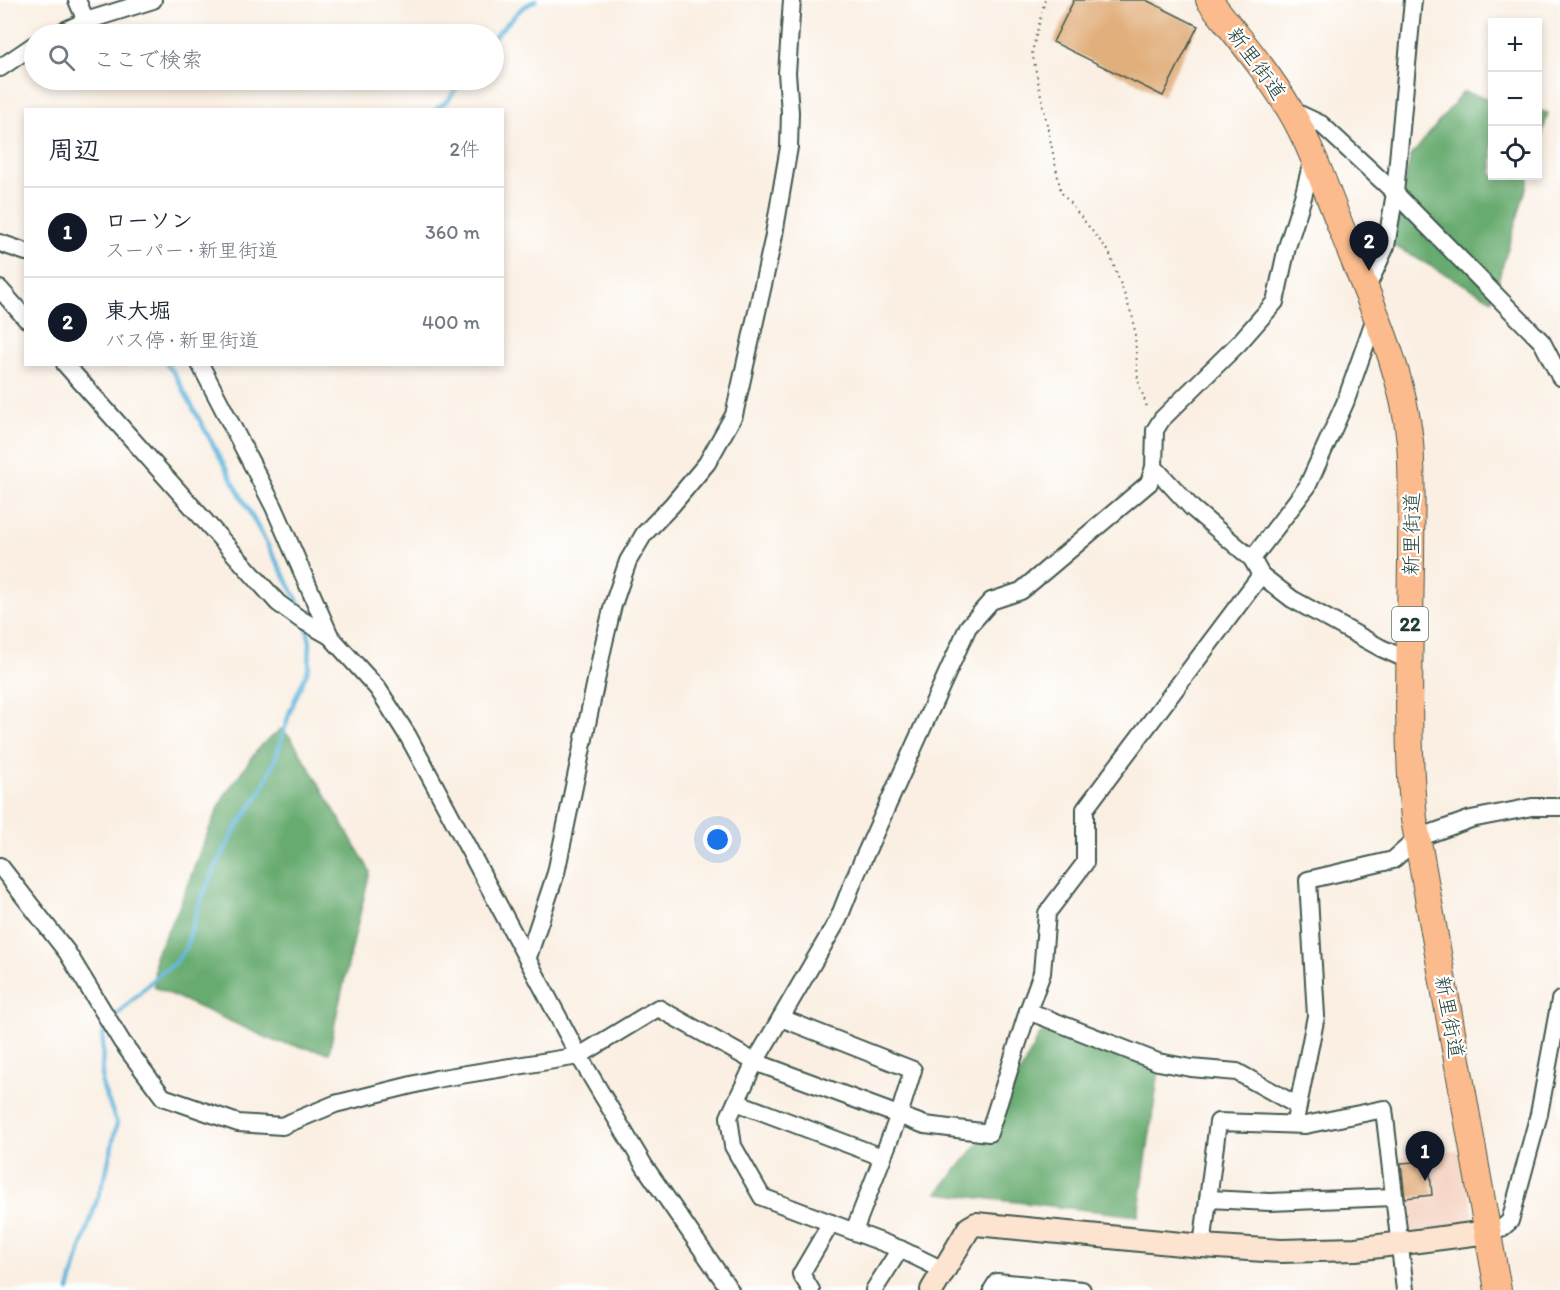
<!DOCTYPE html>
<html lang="ja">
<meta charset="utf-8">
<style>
:root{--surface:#fff;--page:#f6f6f7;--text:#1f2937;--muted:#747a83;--line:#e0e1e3;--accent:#111827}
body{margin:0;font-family:Itim,"Klee One",sans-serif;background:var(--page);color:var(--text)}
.controls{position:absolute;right:18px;top:18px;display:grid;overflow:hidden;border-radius:0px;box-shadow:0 3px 9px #0003}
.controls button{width:54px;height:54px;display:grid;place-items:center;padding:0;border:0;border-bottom:2px solid var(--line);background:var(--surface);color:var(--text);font:30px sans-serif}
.you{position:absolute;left:718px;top:840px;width:21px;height:21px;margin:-15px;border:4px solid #fff;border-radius:50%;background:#1a73e8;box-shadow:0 0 0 9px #1a73e833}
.badge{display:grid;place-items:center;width:39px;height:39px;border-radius:50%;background:var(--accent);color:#fff;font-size:20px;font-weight:700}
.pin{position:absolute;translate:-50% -50px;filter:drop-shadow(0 2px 3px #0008)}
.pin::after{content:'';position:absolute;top:32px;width:21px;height:18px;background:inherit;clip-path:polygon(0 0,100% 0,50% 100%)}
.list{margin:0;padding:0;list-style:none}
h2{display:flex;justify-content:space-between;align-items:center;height:78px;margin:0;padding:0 24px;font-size:26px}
h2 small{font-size:20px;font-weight:400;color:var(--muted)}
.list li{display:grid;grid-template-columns:39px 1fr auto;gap:18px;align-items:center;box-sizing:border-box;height:90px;padding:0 24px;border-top:2px solid var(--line)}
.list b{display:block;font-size:22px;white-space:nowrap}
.list p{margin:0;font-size:20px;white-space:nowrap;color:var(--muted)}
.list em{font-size:20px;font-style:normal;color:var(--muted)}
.icon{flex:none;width:33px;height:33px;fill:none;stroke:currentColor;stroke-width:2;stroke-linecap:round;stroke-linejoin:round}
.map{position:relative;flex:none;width:1560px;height:1290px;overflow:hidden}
.search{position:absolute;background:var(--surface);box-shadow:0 3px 9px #0003;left:24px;top:24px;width:480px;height:66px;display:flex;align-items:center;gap:15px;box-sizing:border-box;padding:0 21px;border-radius:33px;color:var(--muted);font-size:22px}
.panel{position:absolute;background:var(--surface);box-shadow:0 3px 9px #0003;left:24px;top:108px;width:480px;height:258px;border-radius:0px}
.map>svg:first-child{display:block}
</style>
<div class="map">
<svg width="1560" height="1290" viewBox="0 0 1560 1290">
<rect width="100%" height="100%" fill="#fff"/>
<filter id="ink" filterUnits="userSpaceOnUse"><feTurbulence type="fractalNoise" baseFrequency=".0167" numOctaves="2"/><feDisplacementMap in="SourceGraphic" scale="12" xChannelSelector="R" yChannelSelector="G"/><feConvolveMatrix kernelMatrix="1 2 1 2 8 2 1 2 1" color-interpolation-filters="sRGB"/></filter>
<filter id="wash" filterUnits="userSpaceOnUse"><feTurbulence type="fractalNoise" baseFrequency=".008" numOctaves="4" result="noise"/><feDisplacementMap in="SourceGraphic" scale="24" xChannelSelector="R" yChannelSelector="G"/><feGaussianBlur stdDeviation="1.35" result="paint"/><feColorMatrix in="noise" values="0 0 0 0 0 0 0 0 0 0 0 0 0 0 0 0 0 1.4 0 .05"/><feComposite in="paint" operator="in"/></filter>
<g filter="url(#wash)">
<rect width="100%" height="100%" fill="#faefe2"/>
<!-- built -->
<polygon fill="#f4d3c1" points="1463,1150 1476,1229 1404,1236 1392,1159"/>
<!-- forest -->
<g fill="#68ab6f" stroke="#447452" stroke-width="1.5">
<polygon points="1463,92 1492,99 1492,176 1530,176 1492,300 1389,243 1411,156"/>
<polygon points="1538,110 1548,113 1538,149"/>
<polygon points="281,729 291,738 306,762 370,871 338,1008 329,1053 274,1041 154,987 155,955 178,910 202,846 224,796 260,746"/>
<polygon points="1077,1026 1160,1063 1138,1216 937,1193 993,1126 1040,1034"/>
</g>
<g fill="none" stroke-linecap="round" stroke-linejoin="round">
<!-- stream -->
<g stroke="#60b6dc" stroke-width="4.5">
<polyline points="494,37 521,9 536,0"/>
<polyline points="435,110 449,99 462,80"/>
<polyline points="166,364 174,373 305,614"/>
<polyline points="113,1019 160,973 173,965 186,948 199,904 215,869 234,832 260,793 275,760 290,711 309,667 310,642 307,628"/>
<polyline points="69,1290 81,1248 106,1173 117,1123 102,1085 103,1035 108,1027"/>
</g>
</g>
<g id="blocks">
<!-- building -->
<g fill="#e1af7b">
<polygon points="1074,0 1146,0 1198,26 1163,96 1053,42"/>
<polygon points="1429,1161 1432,1195 1405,1198 1401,1163"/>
</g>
</g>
</g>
<g filter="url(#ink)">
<use href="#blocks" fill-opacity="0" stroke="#40584e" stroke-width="1.5"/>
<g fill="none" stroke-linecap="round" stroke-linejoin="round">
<!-- street casing -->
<g stroke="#40584e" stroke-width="20">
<g id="street">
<polyline points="77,0 86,21"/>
<polyline points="57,34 86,21 153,0"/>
<polyline points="0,68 34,45"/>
<polyline points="1291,110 1321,124 1395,193 1542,342 1560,377"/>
<polyline points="0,243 26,252"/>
<polyline points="0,289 26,319"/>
<polyline points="1366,290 1386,246 1395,193 1413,0"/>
<polyline points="65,364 278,603 300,619 330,636 378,689 408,736 434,784 579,1056 645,1167 730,1290"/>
<polyline points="200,364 274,507 330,636"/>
<polyline points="1154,467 1192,508 1252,559 1261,575 1292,599 1381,648 1410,661"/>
<polyline points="1252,559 1307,487 1345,403 1376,315"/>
<polyline points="0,866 67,952 122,1042 163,1097 238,1123 282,1126 335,1104 436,1079 579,1056 658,1008 755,1062 925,1125 989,1133 1028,1011 1042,973 1047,913 1085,863 1085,809 1261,575"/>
<polyline points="528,957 556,873 603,647 613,605 628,561 644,534 672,505 707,463 734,415 773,240 789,147 790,112 787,73 792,0"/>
<polyline points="1028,1011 1158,1062 1191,1068 1237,1072 1298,1106 1296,1116"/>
<polyline points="781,1018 913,1070 899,1115 854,1231"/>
<polyline points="736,1102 882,1157"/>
<polyline points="1298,1106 1316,1016 1308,880 1393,860 1418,838 1471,819 1532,807 1560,807"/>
<polyline points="1208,1199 1270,1202 1394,1197"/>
<polyline points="1488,1232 1501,1229 1510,1221 1539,1114 1560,1000"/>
<polyline points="1202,1246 1218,1122 1305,1125 1384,1109 1405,1290"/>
<polyline points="943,1270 900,1249 762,1197 733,1146 729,1117 755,1062 838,920 855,877 968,627 991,601 1021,591 1149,483 1154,467 1155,430 1162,419 1239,343 1275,302 1287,247 1303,197 1313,158"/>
<polyline points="811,1290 801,1274 831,1223"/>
<polyline points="874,1290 900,1249"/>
<polyline points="992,1290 997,1282 1082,1290"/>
</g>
</g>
<!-- secondary casing -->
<g stroke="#40584e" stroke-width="26">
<polyline id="secondary" points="932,1290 969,1228 976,1224 1202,1246 1281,1251 1356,1249 1488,1232"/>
</g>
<!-- primary casing -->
<g stroke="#40584e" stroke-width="28">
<path id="primary" d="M 1209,0 C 1237,36 1267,71 1290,110 C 1313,149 1327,193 1344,235 C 1370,302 1403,370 1410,442 C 1413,481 1411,521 1411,560 C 1410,647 1406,733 1414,819 L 1498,1290"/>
</g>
<!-- path -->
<polyline stroke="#40584e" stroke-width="2" stroke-dasharray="1.5 4.5" stroke-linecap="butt" points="1045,0 1032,52 1061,192 1109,252 1134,321 1138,381 1148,410"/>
<!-- street -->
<use href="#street" stroke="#fff" stroke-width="16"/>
<!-- secondary -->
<use href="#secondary" stroke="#fde4d1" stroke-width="22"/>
<!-- primary -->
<use href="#primary" stroke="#fbbb8c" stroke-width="26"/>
</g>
</g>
<g text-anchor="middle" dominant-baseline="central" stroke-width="4.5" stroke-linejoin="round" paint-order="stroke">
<!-- shield labels -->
<rect fill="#fff" stroke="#627771" stroke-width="1.5" x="1392" y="607" width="36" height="34" rx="4.5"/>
<g font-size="20" font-weight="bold" fill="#1f3d34">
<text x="1410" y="624">22</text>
</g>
<!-- street labels -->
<g font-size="21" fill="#1f3d34" stroke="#fff">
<text transform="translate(1257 63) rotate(54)">新里街道</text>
<text transform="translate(1411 534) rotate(-89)">新里街道</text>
<text transform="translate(1450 1017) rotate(80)">新里街道</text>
</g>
</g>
</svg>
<div class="controls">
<button>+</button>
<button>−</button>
<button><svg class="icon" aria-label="locate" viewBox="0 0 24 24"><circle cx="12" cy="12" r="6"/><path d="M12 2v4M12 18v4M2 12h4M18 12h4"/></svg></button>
</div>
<div class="you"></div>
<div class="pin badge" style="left:1425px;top:1181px">1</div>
<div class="pin badge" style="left:1369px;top:271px">2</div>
<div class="search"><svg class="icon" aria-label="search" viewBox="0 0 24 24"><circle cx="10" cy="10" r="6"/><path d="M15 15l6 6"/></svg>ここで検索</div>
<section class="panel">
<h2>周辺<small>2件</small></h2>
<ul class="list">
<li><span class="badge">1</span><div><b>ローソン</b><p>スーパー · 新里街道</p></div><em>360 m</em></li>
<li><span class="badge">2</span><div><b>東大堀</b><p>バス停 · 新里街道</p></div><em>400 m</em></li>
</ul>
</section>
</div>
